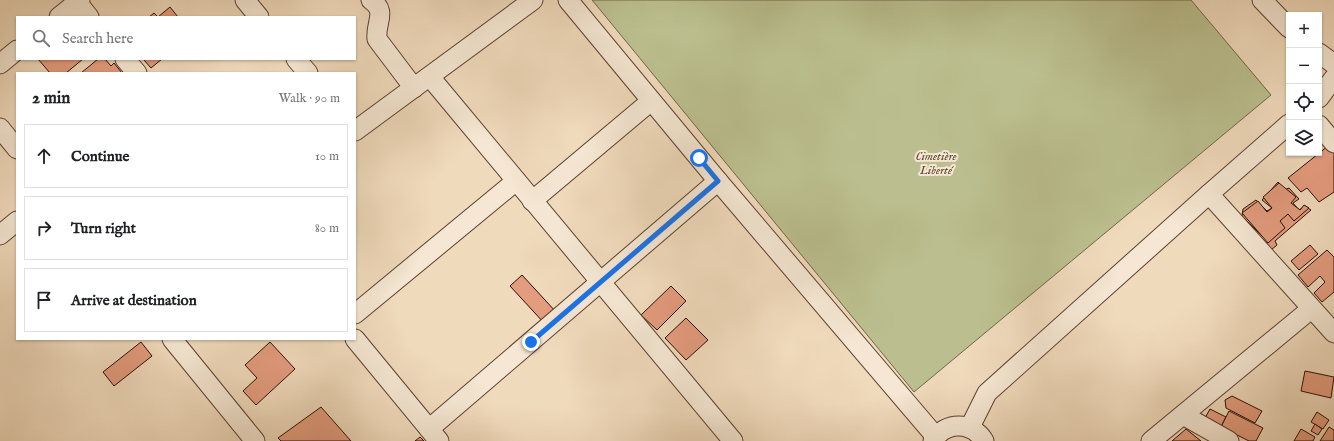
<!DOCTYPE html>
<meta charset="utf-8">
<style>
:root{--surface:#fff;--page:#f6f6f6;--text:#202124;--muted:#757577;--line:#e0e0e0}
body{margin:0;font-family:"IM FELL English",serif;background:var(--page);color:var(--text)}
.controls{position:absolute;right:12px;top:12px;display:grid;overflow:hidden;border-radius:0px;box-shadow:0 1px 3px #0004}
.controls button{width:36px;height:36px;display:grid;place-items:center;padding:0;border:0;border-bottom:1px solid var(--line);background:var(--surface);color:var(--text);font:20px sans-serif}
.stop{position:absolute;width:12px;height:12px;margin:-9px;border:3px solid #1a73e8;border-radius:50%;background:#fff}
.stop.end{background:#1a73e8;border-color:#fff;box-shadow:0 1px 4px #0008}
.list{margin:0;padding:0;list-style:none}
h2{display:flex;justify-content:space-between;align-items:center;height:52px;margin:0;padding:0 16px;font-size:17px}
h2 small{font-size:13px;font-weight:400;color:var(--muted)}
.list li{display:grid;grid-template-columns:26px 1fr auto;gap:12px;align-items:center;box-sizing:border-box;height:64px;margin:0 8px 8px;padding:0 8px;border:1px solid var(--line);border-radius:0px}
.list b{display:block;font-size:15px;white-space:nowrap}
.list em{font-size:13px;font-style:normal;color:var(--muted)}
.icon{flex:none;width:22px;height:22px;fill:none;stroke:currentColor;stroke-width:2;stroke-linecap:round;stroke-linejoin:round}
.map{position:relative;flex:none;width:1334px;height:441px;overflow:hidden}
.search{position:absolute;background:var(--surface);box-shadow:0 1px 3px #0004;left:16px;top:16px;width:340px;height:44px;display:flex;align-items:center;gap:10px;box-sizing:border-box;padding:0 14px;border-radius:0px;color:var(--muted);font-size:15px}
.panel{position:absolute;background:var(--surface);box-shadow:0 1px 3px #0004;left:16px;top:72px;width:340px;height:268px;border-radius:0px}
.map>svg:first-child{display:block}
</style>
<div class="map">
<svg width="1334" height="441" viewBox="0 0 1334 441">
<rect width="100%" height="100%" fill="#f0dabc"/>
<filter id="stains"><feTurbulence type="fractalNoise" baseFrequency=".005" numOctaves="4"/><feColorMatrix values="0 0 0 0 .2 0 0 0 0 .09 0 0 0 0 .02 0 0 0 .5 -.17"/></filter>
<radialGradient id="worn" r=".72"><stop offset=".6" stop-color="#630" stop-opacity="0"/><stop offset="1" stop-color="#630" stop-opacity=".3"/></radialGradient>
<!-- green -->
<polygon fill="#bbbf8f" stroke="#726648" points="592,0 1191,0 1271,95 914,392"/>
<!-- building -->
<g fill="#e49c7e" stroke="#2a0e01">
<polygon points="170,7 178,17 158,17"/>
<polygon points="154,13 158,17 149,17"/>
<polygon points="38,59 83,59 66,73 50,73"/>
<polygon points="98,59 105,59 111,66 114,63 122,73 81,73"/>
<polygon points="143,59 162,59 151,68"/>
<polygon points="1328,146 1334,153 1334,192 1319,202 1307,188 1301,192 1288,178"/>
<polygon points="1278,182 1284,190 1289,188 1299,199 1293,203 1299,210 1305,206 1311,210 1275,241 1277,245 1271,250 1264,245 1269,241 1258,232 1242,216 1243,209 1256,200 1267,211 1272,208 1262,200"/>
<polygon points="1279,183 1296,197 1291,203 1300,210 1304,205 1309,208 1294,221 1288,214 1280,221 1285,228 1268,243 1242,213 1258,201 1267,212 1272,208 1263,197"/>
<polygon points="1310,245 1318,254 1299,270 1291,261"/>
<polygon points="1327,250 1334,257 1334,292 1322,302 1314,293 1325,282 1320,276 1308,287 1298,275"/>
<polygon points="522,275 557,313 545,324 510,286"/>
<polygon points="671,286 686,301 657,330 641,315"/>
<polygon points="686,318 708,340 686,360 665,338"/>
<polygon points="141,342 152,356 114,386 103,372"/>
<polygon points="270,342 295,369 256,405 243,391 257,378 245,365"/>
<polygon points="1305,371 1334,377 1331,398 1301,391"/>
<polygon points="1232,396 1262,411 1255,423 1226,408 1225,400"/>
<polygon points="321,407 351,441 281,441 278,438"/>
<polygon points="1210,409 1226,417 1221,427 1205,418"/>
<polygon points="1229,411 1263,428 1256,441 1249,441 1221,427"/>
<polygon points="1317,412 1329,420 1323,429 1311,422"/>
<polygon points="1315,424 1322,429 1318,435 1311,431"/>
<polygon points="1329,427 1334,430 1334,441 1320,441"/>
<polygon points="1186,429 1201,441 1172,441"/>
<polygon points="1301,429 1315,437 1313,441 1294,441"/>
<polygon points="420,437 424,441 415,441"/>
</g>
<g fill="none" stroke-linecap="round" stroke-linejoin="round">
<!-- minor casing -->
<g stroke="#5c4130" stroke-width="21">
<g id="minor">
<polyline points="245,0 259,17"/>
<path d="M 371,0 C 388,12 375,22 377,39 L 414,88"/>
<polyline points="568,0 718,181 936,437"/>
<polyline points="1262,0 1289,28"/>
<polyline points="77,2 89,17"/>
<polyline points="59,17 80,0"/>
<polyline points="1319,53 1334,64"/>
<polyline points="125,59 137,73"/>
<polyline points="296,59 308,73"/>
<polyline points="0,64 17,50"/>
<polyline points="430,77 733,441"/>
<polyline points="1319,98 1334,78"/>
<polyline points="1319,125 1334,143"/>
<polyline points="0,128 17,149"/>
<polyline points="355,131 533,0"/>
<polyline points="1209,194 1334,333"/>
<polyline points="532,201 651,101"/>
<polyline points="0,235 17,221"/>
<polyline points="355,314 516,181"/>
<polyline points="172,339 255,441"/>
<polyline points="355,339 439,441"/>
<polyline points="1183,415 1229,441"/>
<polyline points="970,427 987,393 1209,194 1289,124"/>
<polyline points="429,429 718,181"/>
<path d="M 933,441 C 945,421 972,421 984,441"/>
<polyline points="1151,441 1311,309"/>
</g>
</g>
<!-- minor -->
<use href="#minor" stroke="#f5e7d3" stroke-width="19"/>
</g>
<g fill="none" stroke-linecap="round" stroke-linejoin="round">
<!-- route -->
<polyline stroke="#1a73e8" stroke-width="5" points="531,342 718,181 699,158"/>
</g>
<g text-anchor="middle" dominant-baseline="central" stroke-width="4" stroke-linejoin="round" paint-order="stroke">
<!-- park labels -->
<g font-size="12" font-style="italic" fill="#5d4c33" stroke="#f5e7d3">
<text x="936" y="156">Cimetière<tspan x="936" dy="14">Liberté</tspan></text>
</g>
</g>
<rect width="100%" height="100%" filter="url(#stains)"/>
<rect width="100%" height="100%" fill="url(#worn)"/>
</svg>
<div class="controls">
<button>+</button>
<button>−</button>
<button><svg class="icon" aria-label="locate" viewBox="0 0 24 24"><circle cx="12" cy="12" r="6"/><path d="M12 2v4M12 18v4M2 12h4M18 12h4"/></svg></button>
<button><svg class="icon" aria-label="layers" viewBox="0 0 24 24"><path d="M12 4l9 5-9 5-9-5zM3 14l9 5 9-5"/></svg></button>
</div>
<div class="stop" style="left:699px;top:158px"></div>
<div class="stop end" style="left:531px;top:342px"></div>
<div class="search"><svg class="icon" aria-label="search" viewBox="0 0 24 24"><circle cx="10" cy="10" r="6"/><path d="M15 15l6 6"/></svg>Search here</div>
<section class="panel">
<h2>2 min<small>Walk · 90 m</small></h2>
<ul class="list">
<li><svg class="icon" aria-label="ahead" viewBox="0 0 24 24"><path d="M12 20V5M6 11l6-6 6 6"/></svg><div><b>Continue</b></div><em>10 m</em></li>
<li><svg class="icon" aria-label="right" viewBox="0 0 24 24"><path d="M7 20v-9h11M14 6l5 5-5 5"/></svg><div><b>Turn right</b></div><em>80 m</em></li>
<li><svg class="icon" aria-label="arrive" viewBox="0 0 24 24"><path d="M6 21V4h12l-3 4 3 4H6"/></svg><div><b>Arrive at destination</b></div></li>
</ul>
</section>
</div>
